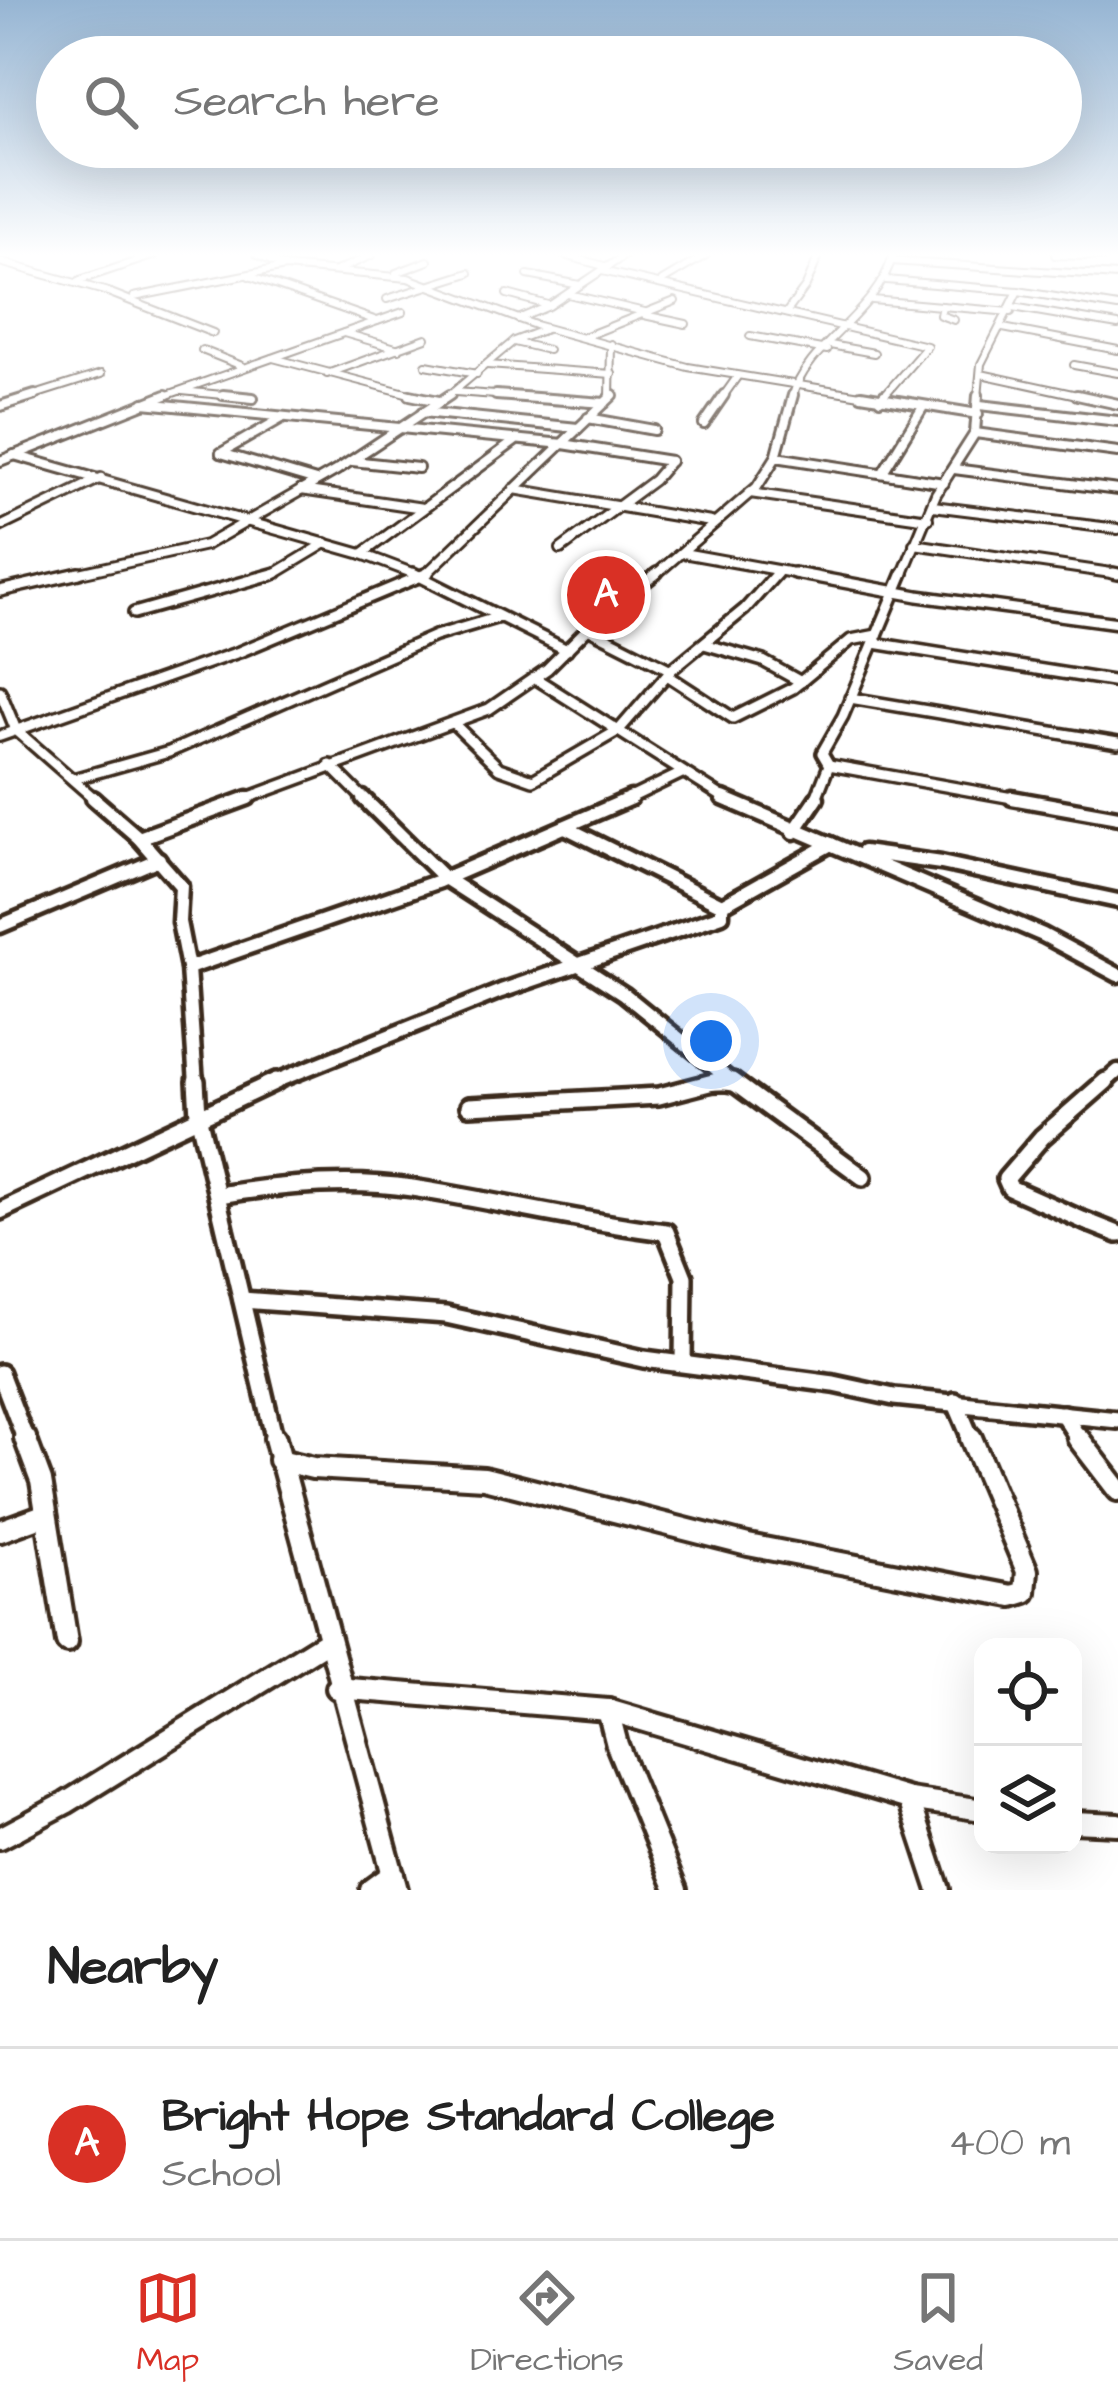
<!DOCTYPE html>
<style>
:root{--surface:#fff;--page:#f2f2f2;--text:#222;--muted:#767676;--line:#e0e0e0;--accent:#d93025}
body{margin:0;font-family:"Architects Daughter",sans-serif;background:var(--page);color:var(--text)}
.controls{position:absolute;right:36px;bottom:36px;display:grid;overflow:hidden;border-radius:24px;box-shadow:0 12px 48px #0002}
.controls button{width:108px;height:108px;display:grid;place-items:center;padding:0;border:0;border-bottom:3px solid var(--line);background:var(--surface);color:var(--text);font:60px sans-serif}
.you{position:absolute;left:711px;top:1041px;width:42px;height:42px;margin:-30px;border:9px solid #fff;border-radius:50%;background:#1a73e8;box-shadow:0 0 0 18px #1a73e833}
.badge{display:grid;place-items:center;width:78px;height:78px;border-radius:50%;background:var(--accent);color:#fff;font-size:39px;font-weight:700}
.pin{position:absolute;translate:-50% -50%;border:6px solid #fff;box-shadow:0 3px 12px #0006}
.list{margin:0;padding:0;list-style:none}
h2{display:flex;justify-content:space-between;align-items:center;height:156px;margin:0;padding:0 48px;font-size:51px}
h2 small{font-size:39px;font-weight:400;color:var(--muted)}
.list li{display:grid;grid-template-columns:78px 1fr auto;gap:36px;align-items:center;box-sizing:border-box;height:192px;padding:0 48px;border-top:3px solid var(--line)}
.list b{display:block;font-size:45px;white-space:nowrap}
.list p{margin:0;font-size:39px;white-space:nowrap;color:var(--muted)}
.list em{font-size:39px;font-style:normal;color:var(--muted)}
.icon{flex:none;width:66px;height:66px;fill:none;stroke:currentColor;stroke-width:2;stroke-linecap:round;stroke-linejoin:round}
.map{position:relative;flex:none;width:1118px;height:1890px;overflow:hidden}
.search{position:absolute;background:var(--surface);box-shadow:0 12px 48px #0002;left:36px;right:36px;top:36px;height:132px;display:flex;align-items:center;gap:30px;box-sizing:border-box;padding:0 42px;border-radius:66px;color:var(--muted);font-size:45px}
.sheet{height:348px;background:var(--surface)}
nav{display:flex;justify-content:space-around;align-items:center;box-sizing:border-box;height:168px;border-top:3px solid var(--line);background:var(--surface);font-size:33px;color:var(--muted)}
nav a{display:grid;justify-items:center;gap:6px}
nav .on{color:var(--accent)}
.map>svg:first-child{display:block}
</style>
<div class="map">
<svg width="1118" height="1890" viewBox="0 0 1118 1890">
<rect width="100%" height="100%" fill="#fff"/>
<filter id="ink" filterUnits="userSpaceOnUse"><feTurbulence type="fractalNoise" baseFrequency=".00833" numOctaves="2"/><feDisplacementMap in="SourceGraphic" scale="24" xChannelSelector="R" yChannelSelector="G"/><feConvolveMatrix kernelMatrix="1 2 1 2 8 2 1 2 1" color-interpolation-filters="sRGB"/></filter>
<g filter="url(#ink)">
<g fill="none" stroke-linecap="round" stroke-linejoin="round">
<!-- minor-far5 casing -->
<g stroke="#3b2a1e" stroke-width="10">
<g id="minor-far5">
<polyline points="257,255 285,267"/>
<polyline points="564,255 608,267"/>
<polyline points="1055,255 1118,257"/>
<polyline points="891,261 1118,276"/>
<polyline points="0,262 108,292 213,333"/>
<polyline points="338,270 372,255"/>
<polyline points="602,271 927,346 882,398"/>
<polyline points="396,273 428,261"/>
<polyline points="528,275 580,285"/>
<polyline points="249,276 377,321"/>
<polyline points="80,280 155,255"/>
<polyline points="886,280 1018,291 1118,307"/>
<polyline points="662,281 706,255"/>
<polyline points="507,294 548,305"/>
<polyline points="568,294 649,313"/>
<polyline points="134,297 285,267 408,278 535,325 688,367 879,398"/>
<polyline points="387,299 469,273"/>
<polyline points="872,300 1011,312"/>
<polyline points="942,306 940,315 954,320"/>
<polyline points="1013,307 1118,325"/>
<polyline points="786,313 806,286 819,255"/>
<polyline points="644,315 686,324"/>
<polyline points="518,319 549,306 625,255"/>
<polyline points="1003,328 1118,350"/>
<polyline points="344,333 399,349"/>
<polyline points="750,336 827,350"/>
<polyline points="584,337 675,301"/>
<polyline points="514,342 548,350"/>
<polyline points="830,345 874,353"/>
<polyline points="202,350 242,366"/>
<polyline points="273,358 425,398"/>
<polyline points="426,365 477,374"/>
<polyline points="487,365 612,374"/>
<polyline points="1074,365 1118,373"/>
<polyline points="327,374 426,338"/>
<polyline points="981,374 1091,398"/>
<polyline points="182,391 253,398"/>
<polyline points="455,392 537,398"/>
<polyline points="25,398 101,374"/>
<polyline points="159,398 403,312"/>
<polyline points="446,398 514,341 546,329"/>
<polyline points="610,398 611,344"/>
<polyline points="722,398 737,377"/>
<path d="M 792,398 C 807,343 876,316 893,255"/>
<polyline points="978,398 981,364 1018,291"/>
</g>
</g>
<!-- minor-far4 casing -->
<g stroke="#3b2a1e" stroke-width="14">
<g id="minor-far4">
<polyline points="223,395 253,398"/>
<polyline points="410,395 439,401"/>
<polyline points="496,395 605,403"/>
<polyline points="861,395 978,414"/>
<polyline points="1077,395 1118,404"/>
<polyline points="880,400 884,395"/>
<polyline points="144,403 563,444 670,461"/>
<polyline points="980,405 1118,421"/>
<polyline points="0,406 35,395"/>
<polyline points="423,412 578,428"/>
<polyline points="588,418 654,430"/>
<polyline points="704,424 724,395"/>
<polyline points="975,433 1118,452"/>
<polyline points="221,453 316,481"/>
<polyline points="221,453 282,418"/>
<polyline points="14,455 362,554 420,576"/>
<polyline points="776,457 944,483"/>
<polyline points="0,461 166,395"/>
<polyline points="352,461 418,468"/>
<polyline points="954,469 1118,490"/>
<polyline points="883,472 923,407"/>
<polyline points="514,489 711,522"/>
<polyline points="301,490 423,508"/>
<polyline points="750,493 928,519"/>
<polyline points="933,506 1118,529"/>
<polyline points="0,527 101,478"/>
<polyline points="914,544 1118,574"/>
<polyline points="561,549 654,480 670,461"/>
<polyline points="683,553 810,576"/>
<polyline points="362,554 515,441"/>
<polyline points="66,576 206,545 337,470 450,395"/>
<polyline points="271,576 326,543"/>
<polyline points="424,576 613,395"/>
<polyline points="654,576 757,487 776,457 793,395"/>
<polyline points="774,576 779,571"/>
<polyline points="902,576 936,494 975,433 978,395"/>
</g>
</g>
<!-- minor-far3 casing -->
<g stroke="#3b2a1e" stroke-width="16">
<g id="minor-far3">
<polyline points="413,573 567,650"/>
<polyline points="794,573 918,596 1118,623"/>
<polyline points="1113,573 1118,574"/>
<polyline points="0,591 79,573"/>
<polyline points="134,613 276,573"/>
<polyline points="588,628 671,670"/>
<polyline points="874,643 1118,682"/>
<polyline points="704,644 763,661 801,682"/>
<polyline points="667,675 733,718 793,688 851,640 877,635"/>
<polyline points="535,678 729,801"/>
<polyline points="0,691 16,730 97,801"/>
<polyline points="850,698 1118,743"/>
<polyline points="453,723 499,768 533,780 619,730 671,670 745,609 777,573"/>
<polyline points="0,736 239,652 428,573"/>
<polyline points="330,765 366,801"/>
<polyline points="829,765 1029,801"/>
<polyline points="73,779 169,752 435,636 499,617"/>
<polyline points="239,801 489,709 547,669 588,628 657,573"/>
<polyline points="624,801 682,773"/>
<polyline points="815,801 829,765 822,753 843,716 903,573"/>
</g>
</g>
<!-- minor-far2 casing -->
<g stroke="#3b2a1e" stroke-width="21">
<g id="minor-far2">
<polyline points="93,798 139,838 181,886 179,922 188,968 196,1084"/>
<polyline points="363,798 443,877 624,994 735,1084"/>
<polyline points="723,798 1043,935 1118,975"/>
<polyline points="1012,798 1118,817"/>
<polyline points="565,827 722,905"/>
<polyline points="794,832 817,798"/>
<polyline points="139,838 248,798"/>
<polyline points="863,852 941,863 1118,901"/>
<polyline points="0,926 159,859"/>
<polyline points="188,968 439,881 631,798"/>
<polyline points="269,1084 501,991 722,915 722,905 831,844"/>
<polyline points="705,1084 734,1083"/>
<polyline points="1103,1084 1118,1071"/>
</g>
</g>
<!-- minor-far1 casing -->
<g stroke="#3b2a1e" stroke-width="24">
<g id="minor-far1">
<polyline points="196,1081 198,1115 275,1441"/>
<polyline points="720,1081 734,1083"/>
<polyline points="732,1081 863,1177"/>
<polyline points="469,1106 659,1096 717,1081"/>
<path d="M 219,1195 C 279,1185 351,1179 412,1188 C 497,1201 580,1222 666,1232 L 684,1277 L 683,1363"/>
<polyline points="0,1211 276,1081"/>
<polyline points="1085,1221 1118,1234"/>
<polyline points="1089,1223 1010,1188 1006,1179 1042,1137 1106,1081"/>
<polyline points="242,1300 446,1315 644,1359 834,1384 894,1397 1118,1420"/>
<polyline points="0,1373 26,1441"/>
<polyline points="955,1401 972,1441"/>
<polyline points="1063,1414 1080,1441"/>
</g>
</g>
<!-- minor casing -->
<g stroke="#3b2a1e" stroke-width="28">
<g id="minor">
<polyline points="25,1438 41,1481 67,1642"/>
<polyline points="275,1438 397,1890"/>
<polyline points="1078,1438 1118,1490"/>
<polyline points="279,1460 313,1468 484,1478 748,1545 1012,1596 1025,1592 1027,1571 971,1438"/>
<polyline points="0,1531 44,1515"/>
<polyline points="337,1688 608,1710 909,1799 983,1810"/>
<polyline points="608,1710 617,1745 676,1890"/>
<polyline points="909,1799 939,1890"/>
<polyline points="1073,1822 1118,1824"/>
<polyline points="0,1838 66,1803 326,1642"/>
<polyline points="371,1890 393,1874"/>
</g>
</g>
<!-- minor-far5 -->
<use href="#minor-far5" stroke="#fff" stroke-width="6"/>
<!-- minor-far4 -->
<use href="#minor-far4" stroke="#fff" stroke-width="8"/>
<!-- minor-far3 -->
<use href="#minor-far3" stroke="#fff" stroke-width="9"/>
<!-- minor-far2 -->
<use href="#minor-far2" stroke="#fff" stroke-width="12"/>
<!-- minor-far1 -->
<use href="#minor-far1" stroke="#fff" stroke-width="15"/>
<!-- minor -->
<use href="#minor" stroke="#fff" stroke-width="20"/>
</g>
</g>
<!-- sky -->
<linearGradient id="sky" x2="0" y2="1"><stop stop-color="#96b5d3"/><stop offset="0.49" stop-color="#fff"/><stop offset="1" stop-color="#fff" stop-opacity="0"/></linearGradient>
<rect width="1118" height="520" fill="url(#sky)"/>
</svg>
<div class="controls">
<button><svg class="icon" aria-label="locate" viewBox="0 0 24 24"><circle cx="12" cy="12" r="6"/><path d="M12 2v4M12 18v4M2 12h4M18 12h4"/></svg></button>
<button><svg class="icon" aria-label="layers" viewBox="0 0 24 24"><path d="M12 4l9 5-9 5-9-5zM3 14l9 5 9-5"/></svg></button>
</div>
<div class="you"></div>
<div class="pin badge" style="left:606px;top:595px">A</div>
<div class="search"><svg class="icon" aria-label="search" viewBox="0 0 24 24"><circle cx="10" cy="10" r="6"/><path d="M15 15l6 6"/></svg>Search here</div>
</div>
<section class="sheet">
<h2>Nearby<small></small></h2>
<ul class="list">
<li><span class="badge">A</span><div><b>Bright Hope Standard College</b><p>School</p></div><em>400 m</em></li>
</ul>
</section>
<nav>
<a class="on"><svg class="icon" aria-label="map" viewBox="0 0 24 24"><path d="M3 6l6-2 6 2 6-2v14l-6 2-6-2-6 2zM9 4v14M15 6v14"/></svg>Map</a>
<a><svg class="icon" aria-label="directions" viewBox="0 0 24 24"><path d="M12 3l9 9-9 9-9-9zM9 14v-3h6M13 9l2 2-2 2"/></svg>Directions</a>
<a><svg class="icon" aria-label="saved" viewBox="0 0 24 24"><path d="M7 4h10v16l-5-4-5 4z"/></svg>Saved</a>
</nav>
